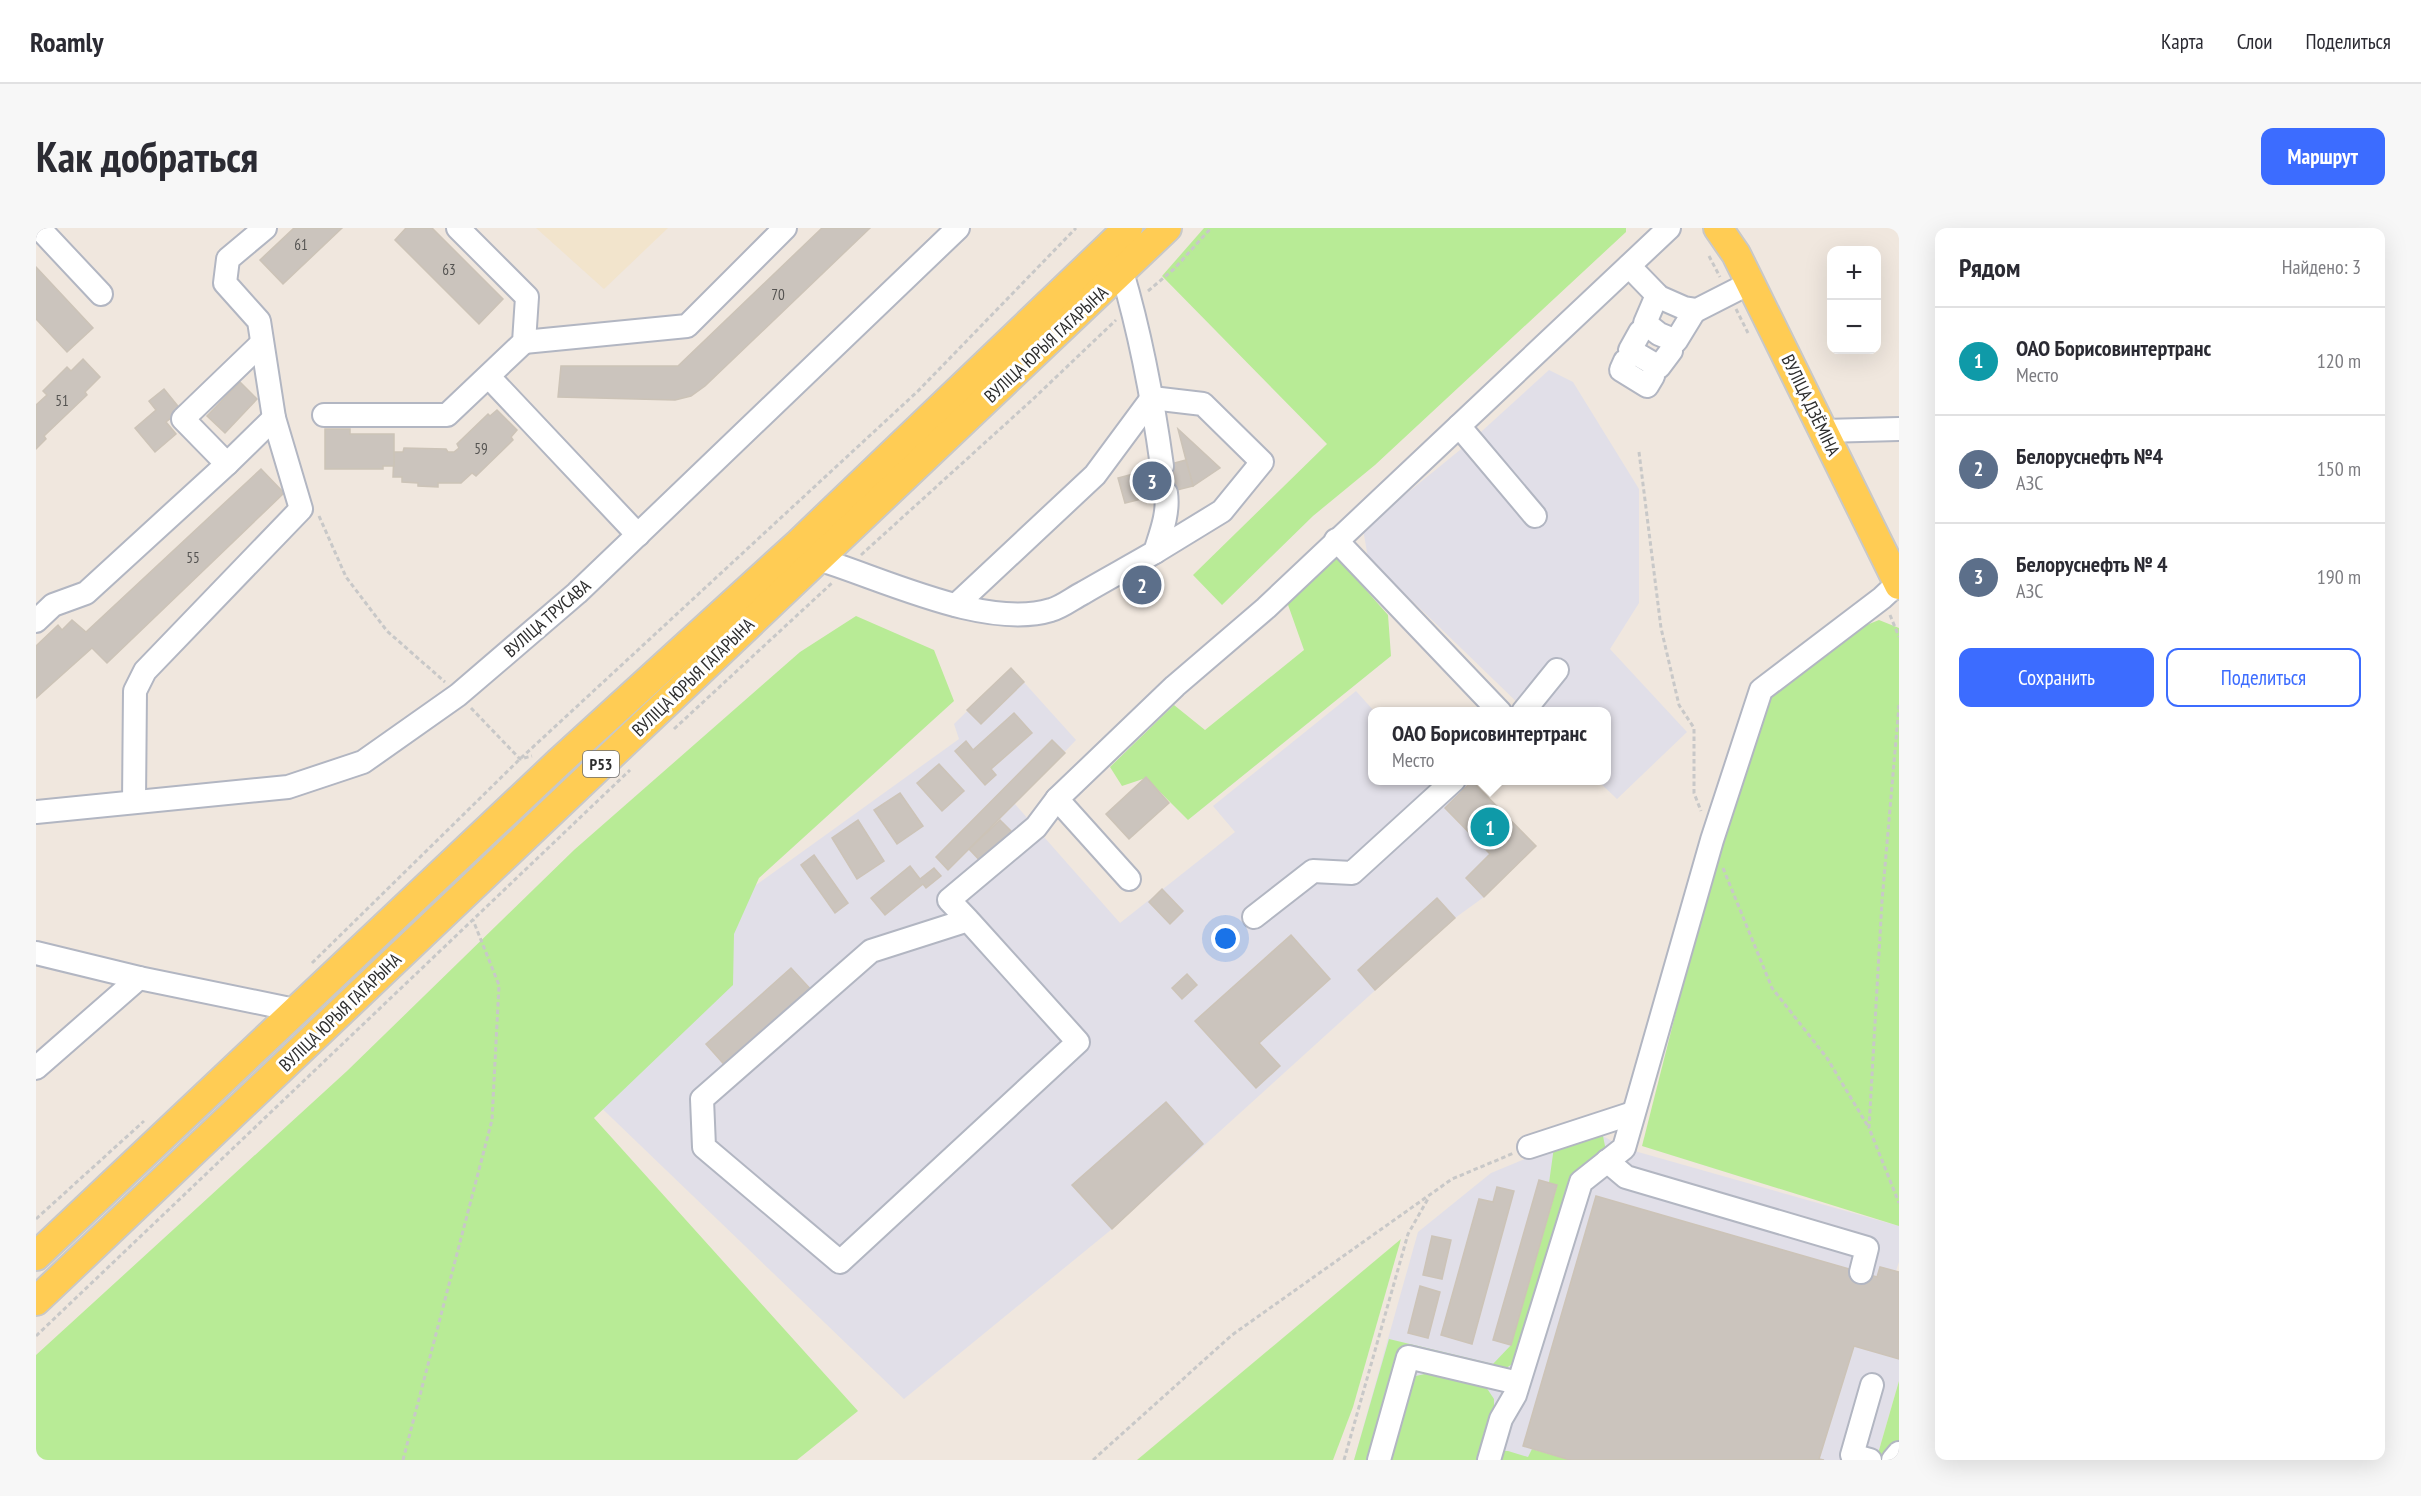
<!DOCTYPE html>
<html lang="ru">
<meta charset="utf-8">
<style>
:root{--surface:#fff;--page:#f7f7f7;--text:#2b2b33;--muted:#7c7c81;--line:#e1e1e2;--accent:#3c6cff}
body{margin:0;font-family:"PT Sans Narrow",sans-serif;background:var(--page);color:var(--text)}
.controls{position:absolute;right:18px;top:18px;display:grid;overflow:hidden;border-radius:12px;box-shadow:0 6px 24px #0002}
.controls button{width:54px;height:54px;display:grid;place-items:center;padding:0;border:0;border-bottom:2px solid var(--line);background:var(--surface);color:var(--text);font:30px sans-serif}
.you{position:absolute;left:1190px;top:711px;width:21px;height:21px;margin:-15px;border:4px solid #fff;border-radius:50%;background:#1a73e8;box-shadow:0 0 0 9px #1a73e833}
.badge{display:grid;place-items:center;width:39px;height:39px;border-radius:50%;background:var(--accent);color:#fff;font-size:20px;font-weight:700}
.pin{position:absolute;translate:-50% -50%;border:3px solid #fff;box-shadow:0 2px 6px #0006}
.popup{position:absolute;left:1332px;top:479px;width:243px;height:78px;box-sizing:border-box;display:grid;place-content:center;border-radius:12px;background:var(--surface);filter:drop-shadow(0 2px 4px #0005);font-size:20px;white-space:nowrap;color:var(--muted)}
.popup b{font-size:22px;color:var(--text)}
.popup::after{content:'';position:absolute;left:50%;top:100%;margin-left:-12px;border:12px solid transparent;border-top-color:var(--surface)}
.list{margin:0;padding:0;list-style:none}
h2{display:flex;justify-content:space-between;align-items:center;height:78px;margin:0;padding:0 24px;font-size:26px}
h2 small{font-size:20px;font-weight:400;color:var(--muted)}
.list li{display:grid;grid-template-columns:39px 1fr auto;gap:18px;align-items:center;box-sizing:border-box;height:108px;padding:0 24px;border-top:2px solid var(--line)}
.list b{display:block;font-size:22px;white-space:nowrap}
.list p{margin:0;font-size:20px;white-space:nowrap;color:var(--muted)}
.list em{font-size:20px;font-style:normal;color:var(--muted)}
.actions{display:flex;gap:12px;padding:18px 24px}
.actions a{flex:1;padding:14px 0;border:2px solid var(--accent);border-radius:12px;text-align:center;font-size:21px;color:var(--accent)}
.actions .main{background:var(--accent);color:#fff}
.map{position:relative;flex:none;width:1863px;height:1232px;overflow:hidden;border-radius:12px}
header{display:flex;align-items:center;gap:36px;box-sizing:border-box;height:84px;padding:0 30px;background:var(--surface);border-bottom:2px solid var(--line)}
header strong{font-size:28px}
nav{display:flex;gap:33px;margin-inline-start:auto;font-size:21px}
.intro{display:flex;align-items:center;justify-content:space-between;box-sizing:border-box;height:144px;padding:0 36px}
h1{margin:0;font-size:42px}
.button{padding:15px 27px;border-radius:12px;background:var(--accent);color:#fff;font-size:21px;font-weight:700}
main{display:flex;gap:36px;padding:0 36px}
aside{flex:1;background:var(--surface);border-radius:12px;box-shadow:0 6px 24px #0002}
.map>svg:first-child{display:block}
</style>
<header>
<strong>Roamly</strong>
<nav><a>Карта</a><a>Слои</a><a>Поделиться</a></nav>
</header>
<div class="intro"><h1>Как добраться</h1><a class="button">Маршрут</a></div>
<main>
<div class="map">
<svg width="1863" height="1232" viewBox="0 0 1863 1232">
<rect width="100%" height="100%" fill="#f0e7de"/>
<!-- industrial -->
<g fill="#e1dfe8">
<polygon points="1513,142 1537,154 1603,261 1603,375 1574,421 1651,504 1581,571 1562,553 1571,552 1571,484 1490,483 1332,330 1327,301 1435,213"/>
<polygon points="975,440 1040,512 979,576 1084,695 1199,604 1177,578 1320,463 1338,483 1337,552 1435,553 1500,618 1448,669 1419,690 1076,1001 868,1171 499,816 923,511 918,496"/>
<polygon points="1567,908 1588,920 1863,998 1863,1034 1860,1043 1863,1044 1863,1153 1840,1232 1318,1232 1382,1004 1455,945 1518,919"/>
</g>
<!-- education -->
<polygon fill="#f2e4cc" points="500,0 632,0 568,61"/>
<!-- green -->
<g fill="#b8eb96">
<polygon points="1168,0 1590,0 1590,4 1339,237 1277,288 1186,377 1157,347 1291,216 1126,48"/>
<polygon points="1300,328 1352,387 1355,428 1152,592 1110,550 1086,558 1074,539 1138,477 1169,502 1268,422 1251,374"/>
<polygon points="820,388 898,422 918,473 723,650 698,706 697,757 558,890 822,1183 761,1232 0,1232 0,1127 311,843 538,622 764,424"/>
<polygon points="1843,392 1863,400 1863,998 1606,918 1676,642 1736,468 1828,398"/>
<polygon points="1567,908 1570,923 1544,942 1532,955 1479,1134 1469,1141 1364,1123 1332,1232 1318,1232 1353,1111 1457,1136 1475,1117 1521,958 1513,955 1518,919"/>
<polygon points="1365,1011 1317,1179 1297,1232 1101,1232"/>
<polygon points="1393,1145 1450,1159 1458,1171 1458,1181 1443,1232 1351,1232 1371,1159 1380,1148"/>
<polygon points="1863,1153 1863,1215 1850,1229 1841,1229"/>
<polygon points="1496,1221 1534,1232 1462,1232 1464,1223 1472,1223 1492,1229"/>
</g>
<!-- building -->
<g fill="#cbc4bd" stroke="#ccc3b7" stroke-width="1.5">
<polygon points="258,0 306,0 247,56 224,32"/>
<polygon points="370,0 396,0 467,71 443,96 359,12"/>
<polygon points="786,0 834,0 669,158 655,168 639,172 522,169 525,138 642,138"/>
<polygon points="0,39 57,100 31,124 0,91"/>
<polygon points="47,131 64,149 49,164 51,167 8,208 10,211 0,221 0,177 11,167 7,163 31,139 35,143"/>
<polygon points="204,154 221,171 189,205 171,188"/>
<polygon points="128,161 145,182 130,194 140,206 119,224 99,200 120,182 113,173"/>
<polygon points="461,182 481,202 475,209 477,212 440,248 436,245 425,255 402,255 402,259 382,258 382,255 366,254 366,249 357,249 358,224 367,224 368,220 410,221 412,224 418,224 423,220 421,216 452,186 454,188"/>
<polygon points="289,201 314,201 314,206 358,206 358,238 347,238 347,241 289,241"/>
<polygon points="1142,201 1184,240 1157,258 1150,232"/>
<polygon points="1150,232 1157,258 1089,275 1082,250"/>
<polygon points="225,241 248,265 71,435 56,420 0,470 0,418 22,397 26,402 36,392 50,404"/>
<polygon points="975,440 988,454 945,496 931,482"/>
<polygon points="978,485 996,505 955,541 960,547 949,557 919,523 930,513 937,522"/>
<polygon points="1016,512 1029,525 912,642 900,629"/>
<polygon points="903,536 928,563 906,583 881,555"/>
<polygon points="1110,549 1133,575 1093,611 1070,586"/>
<polygon points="1436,553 1500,618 1448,669 1430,650 1454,626 1409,580"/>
<polygon points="864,565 887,598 861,616 838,582"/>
<polygon points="822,592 848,633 821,651 796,610"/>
<polygon points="964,592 980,608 949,638 933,621"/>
<polygon points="778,627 812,675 799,685 765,637"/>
<polygon points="874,638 884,651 898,640 905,648 890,660 887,656 849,687 835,670"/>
<polygon points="1126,661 1147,683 1134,696 1113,674"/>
<polygon points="1401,670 1419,690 1339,762 1322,742"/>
<polygon points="1255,707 1294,751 1223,815 1244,838 1220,860 1159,793"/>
<polygon points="755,740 778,765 693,842 670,816"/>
<polygon points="1151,746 1161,757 1146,771 1136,760"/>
<polygon points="1130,874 1167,916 1076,1001 1036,957"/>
<polygon points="1503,952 1521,957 1475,1117 1457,1112"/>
<polygon points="1461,959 1478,963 1436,1116 1405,1107 1443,971 1457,974"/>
<polygon points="1560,968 1841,1049 1844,1039 1863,1044 1863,1131 1818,1118 1783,1231 1788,1232 1534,1232 1487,1218"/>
<polygon points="1396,1008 1415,1012 1406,1051 1387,1047"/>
<polygon points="1384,1058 1404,1064 1392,1110 1372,1105"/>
</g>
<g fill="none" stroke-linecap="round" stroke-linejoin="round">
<!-- minor casing -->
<g stroke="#b2b6c2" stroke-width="26">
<g id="minor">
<polyline points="3,0 65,66"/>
<polyline points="1593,38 1623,69 1648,80 1661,82 1714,55"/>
<path d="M 1086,44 C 1105,108 1117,173 1126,238"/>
<polyline points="1621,67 1609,95 1623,106 1640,113 1659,82"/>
<polyline points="1604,104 1594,122 1623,139 1635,123"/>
<polyline points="488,114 651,98 749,0"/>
<polyline points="1589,133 1585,142 1611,158 1617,148"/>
<polyline points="453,149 602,307"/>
<polyline points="288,187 411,187 488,114 491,69 422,0"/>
<polyline points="1788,203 1863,201"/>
<polyline points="191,236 147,191 226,115"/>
<polyline points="1499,288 1423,198 1633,0"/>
<polyline points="1300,312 1464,484"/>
<path d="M 782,331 C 845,350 950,402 1015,382 C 1026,379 1037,370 1047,365 C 1071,351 1095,338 1119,324 C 1125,305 1133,285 1130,265"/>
<polyline points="920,377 1059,247 1116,170 1167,176 1226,234 1186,283 1119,324"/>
<polyline points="0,393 17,377 50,365 191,236 238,190"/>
<polyline points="1487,484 1521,442"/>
<polyline points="98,574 99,463 109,443 265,281 238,190 223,93 189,55 192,31 229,0"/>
<polyline points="0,584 252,559 327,534 422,467 541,365 922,0"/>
<polyline points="1093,651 1021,571 1139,458 1230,380 1423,198"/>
<polyline points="1218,689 1277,643 1316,645 1418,552"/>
<polyline points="932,692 835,723 666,871 668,919 804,1034 1042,814 932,692 913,672 1000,599 1021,571"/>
<polyline points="0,725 103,750 259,782"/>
<polyline points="0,840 103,750"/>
<polyline points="1493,919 1597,885"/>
<polyline points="1571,933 1590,949 1831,1020 1825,1044"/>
<polyline points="1343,1232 1372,1129 1482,1155"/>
<polyline points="1453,1232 1465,1191 1479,1167 1545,954 1588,920 1676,612 1725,462 1846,370 1862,355"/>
<polyline points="1834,1232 1816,1227 1836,1157"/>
<polyline points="1857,1232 1863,1225"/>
</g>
</g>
<!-- major casing -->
<g stroke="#c8c8c8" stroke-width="32">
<g id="major">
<polyline points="1682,0 1700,26 1863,357"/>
<polyline points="0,1028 522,535 763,315 1092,0"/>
<polyline points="0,1073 1131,0"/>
</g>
</g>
<!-- path -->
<g stroke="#c8c8c8" stroke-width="3" stroke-dasharray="4.5 3" stroke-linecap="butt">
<polyline points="1673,28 1684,49"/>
<polyline points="1112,63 1138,41 1175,0"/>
<polyline points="1700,81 1712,105"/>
<polyline points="1603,224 1625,400 1643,477 1658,500 1658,565 1665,583"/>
<polyline points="283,288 310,349 351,403 409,454"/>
<polyline points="825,327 996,172 1080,92"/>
<polyline points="1854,387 1863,409"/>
<polyline points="1863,477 1846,673 1833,900 1863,975"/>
<polyline points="435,480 484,531 496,528"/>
<polyline points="638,501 796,355"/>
<polyline points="1687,640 1736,760 1791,830 1833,900"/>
<polyline points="276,735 484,531 882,163 1040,0"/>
<polyline points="0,991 108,893"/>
<polyline points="0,1108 594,542"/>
<polyline points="367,1232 456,892 463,757 437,692"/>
<polyline points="1057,1232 1196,1107 1416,951 1478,925"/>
<polyline points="1308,1232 1372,1006 1393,969"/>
</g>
<!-- minor -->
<use href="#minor" stroke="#fff" stroke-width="22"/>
<!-- major -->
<use href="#major" stroke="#ffcc54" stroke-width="28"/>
</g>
<g text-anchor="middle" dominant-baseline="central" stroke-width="6" stroke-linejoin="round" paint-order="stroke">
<!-- number labels -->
<g font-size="15" fill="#545351">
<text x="265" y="16">61</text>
<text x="413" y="41">63</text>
<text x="742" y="66">70</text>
<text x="26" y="172">51</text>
<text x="445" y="220">59</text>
<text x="157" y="329">55</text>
</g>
<!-- shield labels -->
<rect fill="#fff" stroke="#6c6c6c" stroke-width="1.5" x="547" y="523" width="36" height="26" rx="4.5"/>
<g font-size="16" font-weight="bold" fill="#2d2d2d">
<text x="565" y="536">Р53</text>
</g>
<!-- street labels -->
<g font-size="18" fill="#2d2d2d" stroke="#fff">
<text transform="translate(1010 116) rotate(-43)">ВУЛІЦА ЮРЫЯ ГАГАРЫНА</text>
<text transform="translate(1775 177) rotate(64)">ВУЛІЦА ДЗЁМІНА</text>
<text transform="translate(511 390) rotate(-41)">ВУЛІЦА ТРУСАВА</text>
<text transform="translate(657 449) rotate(-44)">ВУЛІЦА ЮРЫЯ ГАГАРЫНА</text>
<text transform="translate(304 784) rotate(-44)">ВУЛІЦА ЮРЫЯ ГАГАРЫНА</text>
</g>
</g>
</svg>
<div class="controls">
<button>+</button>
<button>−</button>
</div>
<div class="you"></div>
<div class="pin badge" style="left:1454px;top:599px;background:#0f9aa8">1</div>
<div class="popup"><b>ОАО Борисовинтертранс</b>Место</div>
<div class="pin badge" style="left:1106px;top:357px;background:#5c6f8a">2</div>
<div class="pin badge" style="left:1116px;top:253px;background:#5c6f8a">3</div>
</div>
<aside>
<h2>Рядом<small>Найдено: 3</small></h2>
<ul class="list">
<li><span class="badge" style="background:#0f9aa8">1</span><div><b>ОАО Борисовинтертранс</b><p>Место</p></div><em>120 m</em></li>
<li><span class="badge" style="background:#5c6f8a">2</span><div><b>Белоруснефть №4</b><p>АЗС</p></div><em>150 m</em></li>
<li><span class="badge" style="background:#5c6f8a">3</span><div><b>Белоруснефть № 4</b><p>АЗС</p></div><em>190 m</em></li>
</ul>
<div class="actions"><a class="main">Сохранить</a><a>Поделиться</a></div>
</aside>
</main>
